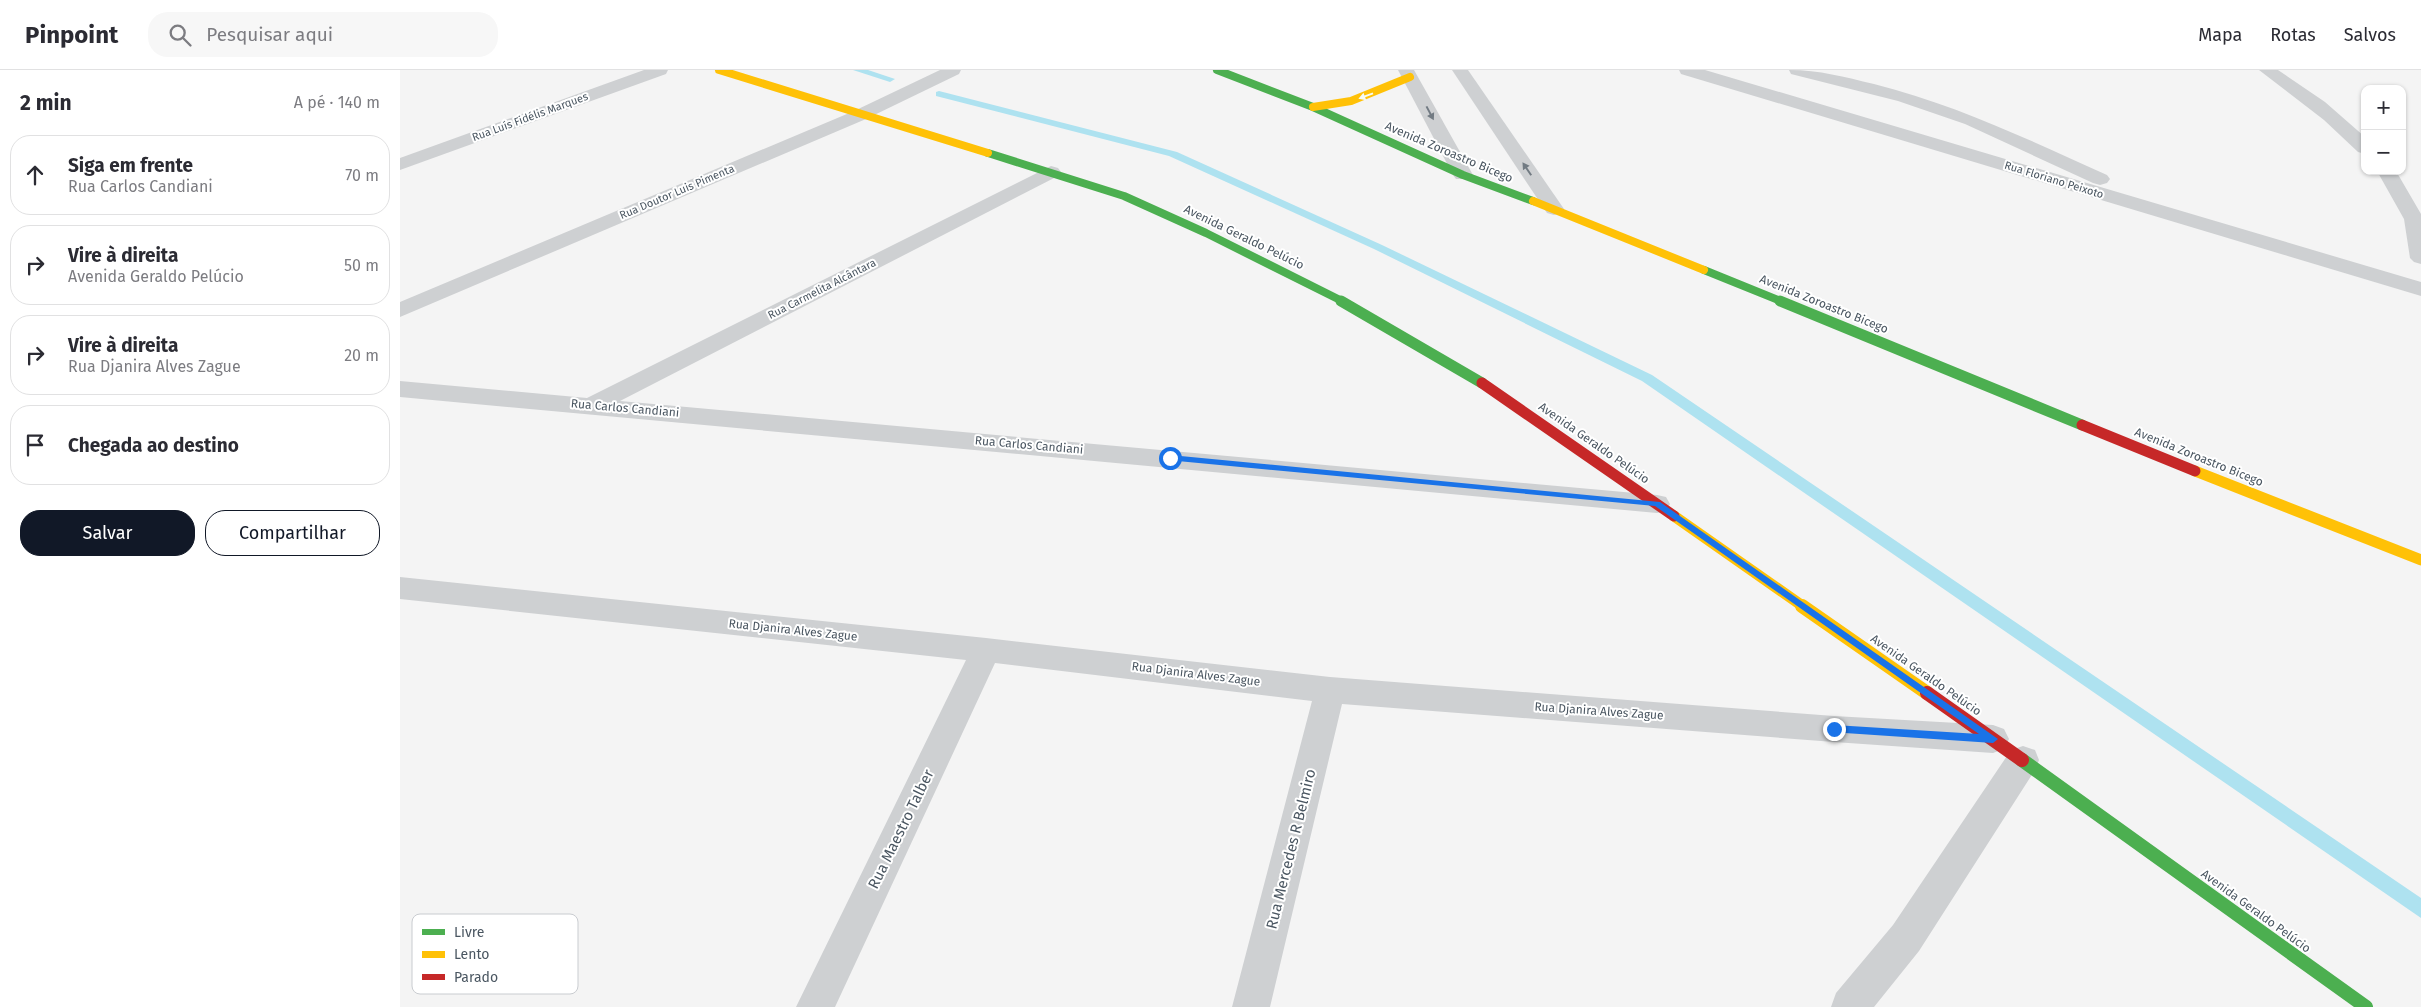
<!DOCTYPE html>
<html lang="pt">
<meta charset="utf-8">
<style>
:root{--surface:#fff;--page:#f7f7f7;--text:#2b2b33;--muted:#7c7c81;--line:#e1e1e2;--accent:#111827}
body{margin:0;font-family:"Fira Sans",sans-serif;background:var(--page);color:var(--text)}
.controls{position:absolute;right:15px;top:15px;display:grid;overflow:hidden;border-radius:10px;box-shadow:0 1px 4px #0004}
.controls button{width:45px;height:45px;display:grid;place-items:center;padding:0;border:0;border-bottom:1px solid var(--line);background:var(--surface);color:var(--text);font:25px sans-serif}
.stop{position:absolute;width:15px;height:15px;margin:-11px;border:4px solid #1a73e8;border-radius:50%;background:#fff}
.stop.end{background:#1a73e8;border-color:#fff;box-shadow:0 1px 5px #0008}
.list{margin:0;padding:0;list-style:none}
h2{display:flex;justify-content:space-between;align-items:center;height:65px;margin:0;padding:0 20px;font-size:21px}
h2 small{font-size:16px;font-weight:400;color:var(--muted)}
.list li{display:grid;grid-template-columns:32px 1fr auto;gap:15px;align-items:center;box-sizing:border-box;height:80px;margin:0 10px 10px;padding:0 10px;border:1px solid var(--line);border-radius:20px}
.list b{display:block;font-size:19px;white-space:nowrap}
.list p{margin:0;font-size:16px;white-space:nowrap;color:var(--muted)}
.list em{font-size:16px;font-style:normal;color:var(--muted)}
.actions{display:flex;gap:10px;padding:15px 20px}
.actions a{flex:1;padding:11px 0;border:1px solid var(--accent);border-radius:20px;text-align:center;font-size:18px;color:var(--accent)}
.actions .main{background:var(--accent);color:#fff}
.icon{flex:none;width:28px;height:28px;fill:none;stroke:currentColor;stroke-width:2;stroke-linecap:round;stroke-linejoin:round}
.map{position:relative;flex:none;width:2021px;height:937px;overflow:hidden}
header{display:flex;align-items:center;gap:30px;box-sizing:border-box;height:70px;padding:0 25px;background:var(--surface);border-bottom:1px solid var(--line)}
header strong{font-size:24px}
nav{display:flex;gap:28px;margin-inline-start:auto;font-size:18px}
.search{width:350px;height:45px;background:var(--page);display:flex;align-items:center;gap:12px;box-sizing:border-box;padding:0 18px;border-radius:20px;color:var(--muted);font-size:19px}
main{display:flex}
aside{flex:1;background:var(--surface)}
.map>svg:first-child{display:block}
</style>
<header>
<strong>Pinpoint</strong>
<div class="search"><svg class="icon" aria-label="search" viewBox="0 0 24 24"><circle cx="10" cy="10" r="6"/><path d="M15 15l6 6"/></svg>Pesquisar aqui</div>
<nav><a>Mapa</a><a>Rotas</a><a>Salvos</a></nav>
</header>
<main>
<aside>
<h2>2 min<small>A pé · 140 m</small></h2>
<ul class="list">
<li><svg class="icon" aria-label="ahead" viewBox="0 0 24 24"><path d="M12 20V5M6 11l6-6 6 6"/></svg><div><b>Siga em frente</b><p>Rua Carlos Candiani</p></div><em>70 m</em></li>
<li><svg class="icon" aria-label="right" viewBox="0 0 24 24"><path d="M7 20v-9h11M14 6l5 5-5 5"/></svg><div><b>Vire à direita</b><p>Avenida Geraldo Pelúcio</p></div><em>50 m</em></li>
<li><svg class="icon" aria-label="right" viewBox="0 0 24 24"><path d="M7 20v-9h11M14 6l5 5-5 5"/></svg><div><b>Vire à direita</b><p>Rua Djanira Alves Zague</p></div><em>20 m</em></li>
<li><svg class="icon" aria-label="arrive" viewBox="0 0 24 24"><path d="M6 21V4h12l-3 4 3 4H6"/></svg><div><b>Chegada ao destino</b></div></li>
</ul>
<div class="actions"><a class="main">Salvar</a><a>Compartilhar</a></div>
</aside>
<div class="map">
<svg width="2021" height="937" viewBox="0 0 2021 937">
<rect width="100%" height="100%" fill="#f4f4f4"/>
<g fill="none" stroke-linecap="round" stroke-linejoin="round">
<!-- stream -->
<g fill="#aee2f0" fill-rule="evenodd">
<polygon points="453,0 468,0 495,9 490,12"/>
<polygon points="539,21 777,82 982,175 1252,305 2021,828 2021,848 1242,311 974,179 769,86 536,26 536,22"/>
</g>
<!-- street -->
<g fill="#ced0d2" fill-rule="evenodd">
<polygon points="244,0 268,0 266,4 0,100 0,88"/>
<polygon points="540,0 561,0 559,4 466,49 0,247 0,232 454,41"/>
<polygon points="998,0 1014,0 1073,105 1070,109 1056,109 1053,105"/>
<polygon points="1052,0 1068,0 1164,139 1161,143 1154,145 1147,143"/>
<polygon points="1279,0 1305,0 2021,212 2021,226 1281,4"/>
<path d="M 1389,0 C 1420,0 1444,7 1474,14 C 1557,35 1629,70 1707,105 L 1710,109 L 1707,113 L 1700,115 L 1693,113 L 1565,54 L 1498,31 L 1391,4 Z"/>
<polygon points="1859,0 1878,0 1925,32 1965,67 1965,84 1958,82 1924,50"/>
<polygon points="651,96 658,98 661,102 658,106 220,331 1257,425 1266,427 1270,434 1266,441 1257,443 0,327 0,311 187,328"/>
<polygon points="1977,101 1996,101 2021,144 2021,194 2014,192 2010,188 2004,149"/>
<polygon points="0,507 586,568 930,607 1434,646 1593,655 1604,659 1609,669 1604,679 1593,683 1434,672 942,634 870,937 832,937 912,631 595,593 435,937 396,937 566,590 0,529"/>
<polygon points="1623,676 1635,680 1639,690 1635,700 1519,881 1474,937 1431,937 1436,923 1493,855 1611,680"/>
</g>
<!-- fast-far2 -->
<g stroke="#4caf50" stroke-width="8">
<polyline points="817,0 913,37 1063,105 1133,131"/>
<polyline points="588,83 724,126 806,163 944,232"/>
<polyline points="1304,200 1383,232"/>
</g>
<!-- fast-far1 -->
<g stroke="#4caf50" stroke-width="11">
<polyline points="941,231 1082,313"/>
<polyline points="1380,231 1682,355"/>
</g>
<!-- fast -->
<polyline stroke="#4caf50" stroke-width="14" points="1622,690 1966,937"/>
<!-- slow-far2 -->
<g stroke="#ffc107" stroke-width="8">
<polyline points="319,0 588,83"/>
<polyline points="913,37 951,31 1010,7"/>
<polyline points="1133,131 1304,200"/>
</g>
<!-- slow-far1 -->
<g stroke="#ffc107" stroke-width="11">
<polyline points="1795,401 2021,490"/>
<polyline points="1274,446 1404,537"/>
</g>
<!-- slow -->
<polyline stroke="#ffc107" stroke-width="14" points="1402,536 1527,623"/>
<!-- jam-far1 -->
<g stroke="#c62828" stroke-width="11">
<polyline points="1082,313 1274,446"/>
<polyline points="1682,355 1795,401"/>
</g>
<!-- jam -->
<polyline stroke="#c62828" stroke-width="14" points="1527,623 1622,690"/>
</g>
<!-- one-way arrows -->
<defs><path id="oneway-solid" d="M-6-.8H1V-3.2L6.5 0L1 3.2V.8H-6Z" transform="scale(1.25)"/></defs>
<use fill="#f6fbf6" href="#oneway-solid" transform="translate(966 26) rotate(160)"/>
<g fill="#727b83">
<use href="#oneway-solid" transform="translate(1030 43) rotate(62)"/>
<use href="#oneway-solid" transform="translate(1127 99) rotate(-124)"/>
</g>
<!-- route -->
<polygon fill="#1a73e8" points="770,385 1260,432 1598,669 1593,673 1430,662 1430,656 1434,655 1579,664 1255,436 767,390 766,388"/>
<g text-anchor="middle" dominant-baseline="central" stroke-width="4" stroke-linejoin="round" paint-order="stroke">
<!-- far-street labels -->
<g font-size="11" fill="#4a5661" stroke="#fff">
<text transform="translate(130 47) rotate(-20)">Rua Luís Fidélis Marques</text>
<text transform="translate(1654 110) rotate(17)">Rua Floriano Peixoto</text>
<text transform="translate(277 122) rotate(-23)">Rua Doutor Luis Pimenta</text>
<text transform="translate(422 219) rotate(-27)">Rua Carmelita Alcântara</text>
</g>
<!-- street labels -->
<g font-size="12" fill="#4a5661" stroke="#fff">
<text transform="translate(1049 82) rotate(23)">Avenida Zoroastro Bicego</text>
<text transform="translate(844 167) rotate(26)">Avenida Geraldo Pelúcio</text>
<text transform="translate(1424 234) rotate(22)">Avenida Zoroastro Bicego</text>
<text transform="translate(225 338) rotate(5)">Rua Carlos Candiani</text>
<text transform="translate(1194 373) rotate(35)">Avenida Geraldo Pelúcio</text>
<text transform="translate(629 375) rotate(5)">Rua Carlos Candiani</text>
<text transform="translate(1799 387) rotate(22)">Avenida Zoroastro Bicego</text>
<text transform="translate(393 560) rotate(6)">Rua Djanira Alves Zague</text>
<text transform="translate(796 604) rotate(7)">Rua Djanira Alves Zague</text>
<text transform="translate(1526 605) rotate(35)">Avenida Geraldo Pelúcio</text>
<text transform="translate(1199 641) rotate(4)">Rua Djanira Alves Zague</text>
<text transform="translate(1856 841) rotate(36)">Avenida Geraldo Pelúcio</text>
</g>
<!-- near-street labels -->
<g font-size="15" fill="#4a5661" stroke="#fff">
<text transform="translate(501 759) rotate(-64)">Rua Maestro Talber</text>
<text transform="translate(891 779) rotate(-76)">Rua Mercedes R Belmiro</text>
</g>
</g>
<!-- legend -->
<rect x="12" y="844" width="166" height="80" rx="8" fill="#fff" stroke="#c9ccd0" stroke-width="1"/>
<rect x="22" y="859" width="23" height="6" fill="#4caf50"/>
<rect x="22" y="881" width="23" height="7" fill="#ffc107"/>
<rect x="22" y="904" width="23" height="6" fill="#c62828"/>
<g font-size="14" fill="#4a5661">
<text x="54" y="867">Livre</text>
<text x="54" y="889">Lento</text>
<text x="54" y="912">Parado</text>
</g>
</svg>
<div class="controls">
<button>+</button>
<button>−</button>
</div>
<div class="stop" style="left:770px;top:388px"></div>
<div class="stop end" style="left:1434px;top:659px"></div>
</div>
</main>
